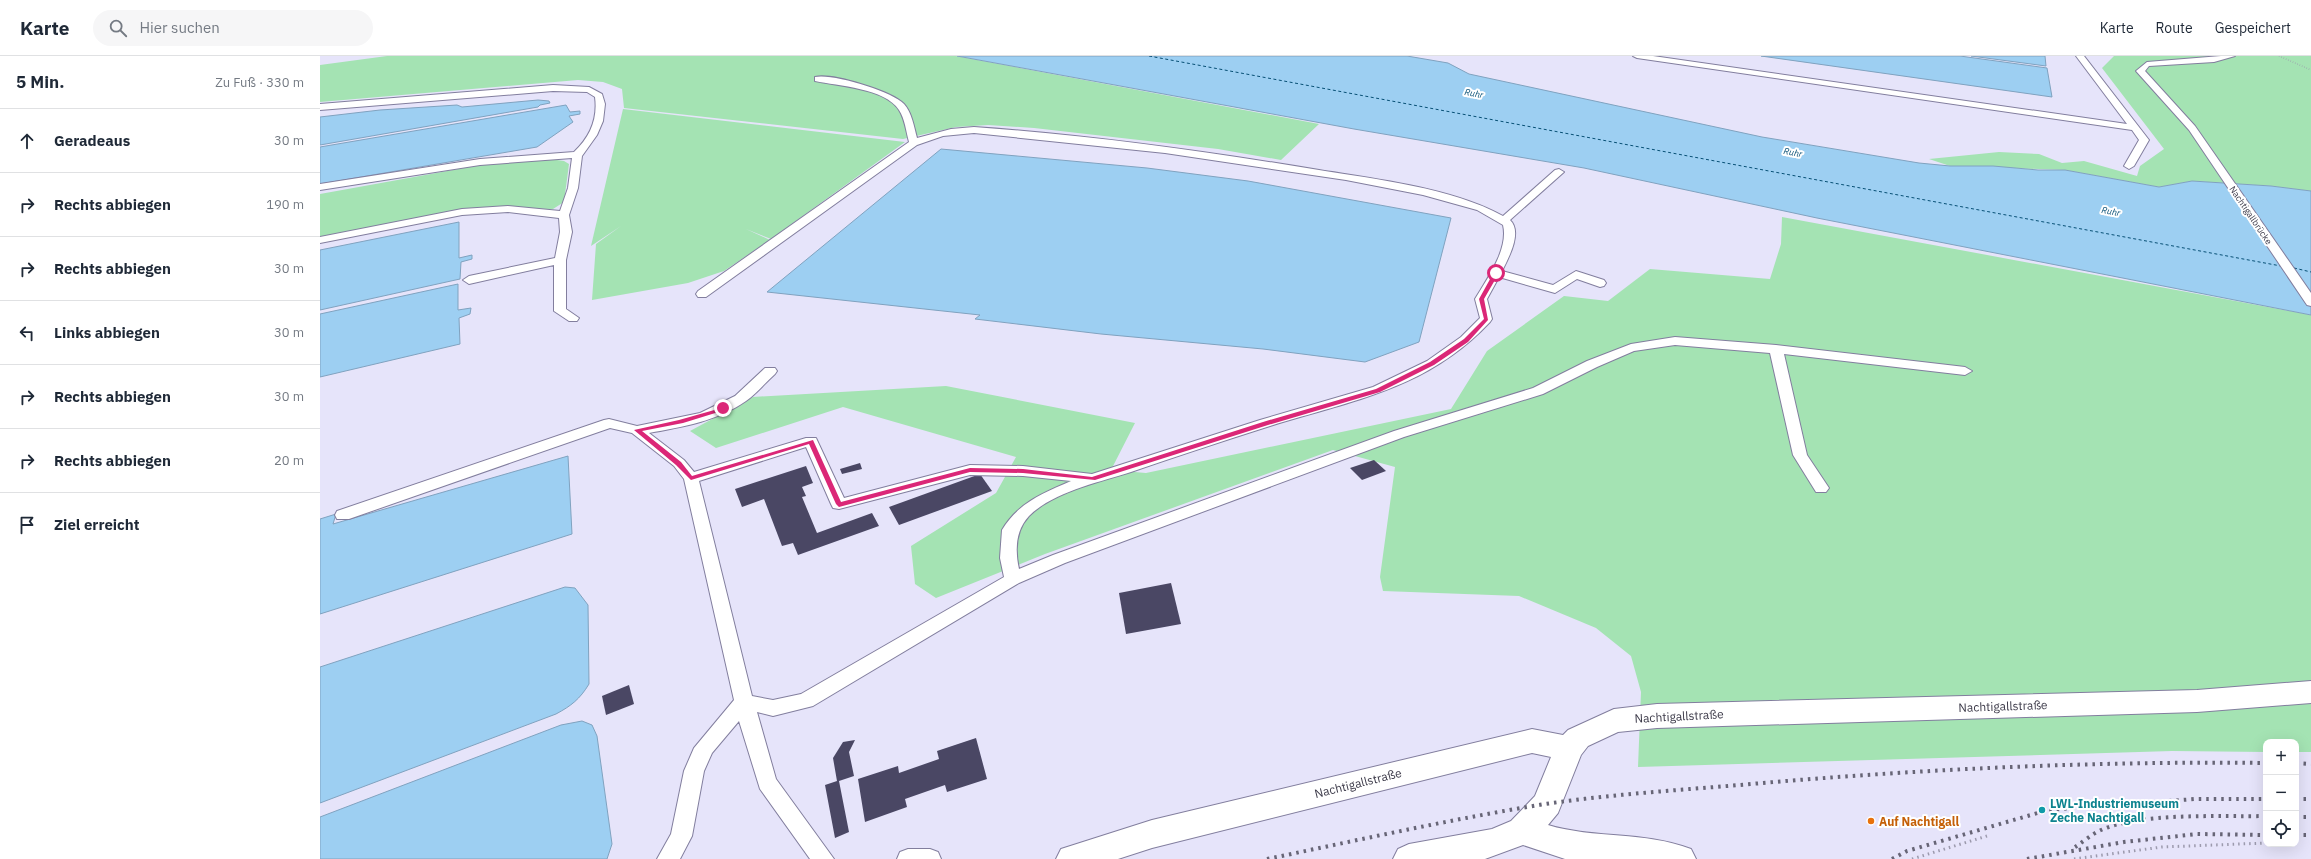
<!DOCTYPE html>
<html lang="de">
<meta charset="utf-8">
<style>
:root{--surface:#fff;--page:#f6f6f7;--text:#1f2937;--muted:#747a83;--line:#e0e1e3}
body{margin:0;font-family:"IBM Plex Sans",sans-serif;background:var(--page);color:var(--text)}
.controls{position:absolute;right:12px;bottom:12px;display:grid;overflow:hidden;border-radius:8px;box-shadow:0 4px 16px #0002}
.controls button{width:36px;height:36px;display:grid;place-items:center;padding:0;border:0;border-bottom:1px solid var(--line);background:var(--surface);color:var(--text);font:20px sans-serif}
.stop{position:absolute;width:12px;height:12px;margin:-9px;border:3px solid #db2777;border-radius:50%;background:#fff}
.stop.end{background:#db2777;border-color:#fff;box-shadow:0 1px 4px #0008}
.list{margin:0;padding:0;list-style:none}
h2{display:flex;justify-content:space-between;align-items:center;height:52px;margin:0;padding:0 16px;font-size:17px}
h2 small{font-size:13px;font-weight:400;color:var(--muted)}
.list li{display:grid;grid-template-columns:26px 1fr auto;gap:12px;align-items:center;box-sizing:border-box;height:64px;padding:0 16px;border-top:1px solid var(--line)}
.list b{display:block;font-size:15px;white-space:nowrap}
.list em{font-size:13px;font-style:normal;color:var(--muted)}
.icon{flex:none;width:22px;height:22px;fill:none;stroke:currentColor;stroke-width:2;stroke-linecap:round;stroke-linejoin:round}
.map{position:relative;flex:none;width:1991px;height:803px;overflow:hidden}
header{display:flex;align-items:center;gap:24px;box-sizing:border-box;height:56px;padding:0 20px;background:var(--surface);border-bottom:1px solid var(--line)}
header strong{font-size:19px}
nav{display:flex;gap:22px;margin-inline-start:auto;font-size:14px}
.search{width:280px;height:36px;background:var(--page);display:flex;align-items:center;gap:10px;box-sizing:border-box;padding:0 14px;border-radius:22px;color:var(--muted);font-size:15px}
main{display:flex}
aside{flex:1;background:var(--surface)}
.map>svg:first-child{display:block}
</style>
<header>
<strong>Karte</strong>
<div class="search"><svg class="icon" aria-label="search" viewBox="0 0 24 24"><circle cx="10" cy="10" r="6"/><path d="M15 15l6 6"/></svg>Hier suchen</div>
<nav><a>Karte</a><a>Route</a><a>Gespeichert</a></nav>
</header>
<main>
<aside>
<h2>5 Min.<small>Zu Fuß · 330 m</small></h2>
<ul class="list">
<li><svg class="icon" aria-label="ahead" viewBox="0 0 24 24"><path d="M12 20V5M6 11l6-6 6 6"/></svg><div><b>Geradeaus</b></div><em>30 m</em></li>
<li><svg class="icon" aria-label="right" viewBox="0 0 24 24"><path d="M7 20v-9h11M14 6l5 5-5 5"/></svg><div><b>Rechts abbiegen</b></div><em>190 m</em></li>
<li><svg class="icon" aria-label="right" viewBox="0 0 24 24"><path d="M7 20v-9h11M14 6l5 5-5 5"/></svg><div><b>Rechts abbiegen</b></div><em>30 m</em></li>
<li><svg class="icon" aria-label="left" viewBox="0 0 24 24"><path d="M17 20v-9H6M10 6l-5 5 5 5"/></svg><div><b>Links abbiegen</b></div><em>30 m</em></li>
<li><svg class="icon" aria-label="right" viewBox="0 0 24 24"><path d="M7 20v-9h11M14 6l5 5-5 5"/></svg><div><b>Rechts abbiegen</b></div><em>30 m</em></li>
<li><svg class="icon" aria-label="right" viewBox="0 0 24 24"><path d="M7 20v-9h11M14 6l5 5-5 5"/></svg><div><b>Rechts abbiegen</b></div><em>20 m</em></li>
<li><svg class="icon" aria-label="arrive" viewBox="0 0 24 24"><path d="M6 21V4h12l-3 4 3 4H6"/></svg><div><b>Ziel erreicht</b></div></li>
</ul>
</aside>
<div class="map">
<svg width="1991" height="803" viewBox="0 0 1991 803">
<rect width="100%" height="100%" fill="#e6e4fa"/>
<!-- green -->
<g fill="#a4e3b3">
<polygon points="67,0 636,0 999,68 961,104 898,93 714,72 668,69 636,71 583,83 304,52 302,33 283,26 258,24 0,46 0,9"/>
<polygon points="1794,0 1991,0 1991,135 1951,130 1872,125 1839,131 1745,114 1630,110 1609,103 1679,96 1719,98 1742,107 1764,105 1817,120 1820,110 1844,93 1782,12"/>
<polygon points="303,53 585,86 451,183 426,173 450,184 404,215 368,227 272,244 276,188 301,170 271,190"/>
<polygon points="230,103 244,105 249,108 244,146 233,153 152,152 0,182 0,138 177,106"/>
<polygon points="1462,161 1991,259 1991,696 1976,696 1976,686 1946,686 1946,696 1852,695 1318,711 1321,636 1311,600 1276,572 1199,540 1063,535 1060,521 1075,411 1013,394 725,498 616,542 595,528 591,490 676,437 696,401 523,351 396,392 370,375 433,341 626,330 815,367 791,414 826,417 1131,353 1167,295 1244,240 1288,245 1330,213 1450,223 1461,188"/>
</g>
<!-- water -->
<g fill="#9dcff2" stroke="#80a2bf">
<polygon points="637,0 1087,0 1128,7 1149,18 1442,81 1599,107 1630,110 1673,110 1718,114 1745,114 1839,131 1872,125 1951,130 1991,135 1991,259 1497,162 1264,112 1034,73"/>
<polygon points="1441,0 1640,0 1727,12 1732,41"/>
<polygon points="1651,0 1725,0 1726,10"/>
<polygon points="218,44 229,45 230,47 220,49 218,51 0,89 0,61 60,54 137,49 142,51"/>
<polygon points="246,49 250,56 260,55 260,58 249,60 253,66 217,91 0,128 0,91"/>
<polygon points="621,93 827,112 928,125 1131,162 1099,286 1045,306 943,293 781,278 655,263 660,259 447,236"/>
<polygon points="139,166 139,202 152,199 152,203 141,206 140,223 0,254 0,194"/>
<polygon points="138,228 138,254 151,252 150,258 139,262 140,288 0,321 0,258"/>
<polygon points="248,400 252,478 0,558 0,463 16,458 13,468"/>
<path d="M 245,531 L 255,532 L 268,549 L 269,628 C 260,643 251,650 236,658 L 0,747 L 0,611 Z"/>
<polygon points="262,665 272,669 277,680 292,788 287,803 0,803 0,761 241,669"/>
</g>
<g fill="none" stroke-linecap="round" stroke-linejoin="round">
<!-- ferry -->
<g stroke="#074f75" stroke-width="1" stroke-dasharray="3 2.5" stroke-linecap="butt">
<polyline points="829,0 1961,210"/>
<polyline points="1974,212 1991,216"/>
</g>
</g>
<!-- building -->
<g fill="#4a4764">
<polygon points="1054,404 1066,415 1042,424 1030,412"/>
<polygon points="540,407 542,413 522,418 520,413"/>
<polygon points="486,410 493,427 482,431 486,440 482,441 497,477 552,457 559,470 478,499 473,487 462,490 444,443 422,451 415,433"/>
<polygon points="660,418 672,435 579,469 569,451"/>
<polygon points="851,527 861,568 806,578 799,537"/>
<polygon points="309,629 314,648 286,659 282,640"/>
<polygon points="656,682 667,723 627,736 625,729 585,743 587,751 545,766 538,723 578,710 579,717 619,703 617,695"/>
<polygon points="535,684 529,696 534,720 519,725 529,776 515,782 505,729 517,725 513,702 523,686"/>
</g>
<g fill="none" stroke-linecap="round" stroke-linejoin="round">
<!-- lane casing -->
<g stroke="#827e9e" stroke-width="2">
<g id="lane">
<polygon points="1313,0 1333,0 1807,68 1756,0 1764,0 1829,84 1814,110 1809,113 1804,110 1819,84 1812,74 1317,2"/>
<polygon points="1901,0 1915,0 1894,6 1829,10 1825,15 1875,70 1991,237 1991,250 1987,249 1869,74 1816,15 1827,6"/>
<path d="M 495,21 C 512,17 572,35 584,48 C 592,57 594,71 597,82 L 631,73 L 654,71 C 769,79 884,95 999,114 C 1055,123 1133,132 1183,160 L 1235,114 L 1239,113 L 1244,116 L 1190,164 C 1203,176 1188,203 1182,215 L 1233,229 L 1256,215 L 1284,224 L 1286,227 L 1284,230 L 1280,231 L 1257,223 L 1235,237 L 1179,221 L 1167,243 L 1172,263 L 1170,266 C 1107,333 1034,344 950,370 C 903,385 857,400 811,416 C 780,426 733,436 709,460 C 695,475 695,495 699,513 L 733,499 L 1074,375 L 1213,332 L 1267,305 L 1311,288 L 1355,281 L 1456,289 L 1645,311 L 1652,315 L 1645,319 L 1464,298 L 1487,399 L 1509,432 L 1506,436 L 1496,436 L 1473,399 L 1450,297 L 1355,289 L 1314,295 L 1277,311 L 1223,338 L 1084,381 L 745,507 L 699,527 L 493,650 L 453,660 L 437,656 L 456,723 L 514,803 L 490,803 L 440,733 L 419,665 L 392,697 L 384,715 L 372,780 L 360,803 L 337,803 L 351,778 L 364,715 L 374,692 L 414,644 L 364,423 L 354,410 L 312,377 L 290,372 L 29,463 L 17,463 L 15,459 L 17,455 L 284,364 L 289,363 L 317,370 L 380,357 L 415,340 L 445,312 L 455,312 L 457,315 L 455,318 C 445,327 436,338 426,345 C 398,365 362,371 329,377 L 364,404 L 374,416 L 486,382 L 496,382 L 524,442 L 650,409 L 703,410 L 772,418 L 940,364 L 1053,331 L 1107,305 L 1141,281 L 1160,262 L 1155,243 C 1167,223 1189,193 1183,169 L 1157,154 L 1103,139 L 1026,124 L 845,97 L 654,77 L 623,80 L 597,89 L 386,241 L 378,241 L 376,238 L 378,235 L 589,86 C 586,75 585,63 579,54 C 565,32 518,30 495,25 ZM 486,391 L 511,448 L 513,452 L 519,453 L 650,419 L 703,420 L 751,425 C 723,437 698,447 682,474 L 680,502 L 684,521 L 481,638 L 453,644 L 432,640 L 379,425 Z"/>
<path d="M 233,29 L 269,31 L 282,38 L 285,48 L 283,65 L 277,79 L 262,100 L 258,132 L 249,159 L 252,176 L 246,204 L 246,253 L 259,262 L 257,265 L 249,265 L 234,255 L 234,209 L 149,228 L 143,224 L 149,220 L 235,202 L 240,176 L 239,162 L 188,156 L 142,159 L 0,187 L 0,181 L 142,153 L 188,150 L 240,155 L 248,132 L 252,102 L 160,109 L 0,134 L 0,128 L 160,103 L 254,96 C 270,81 278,63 275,41 L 267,36 L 233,35 L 0,54 L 0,48 Z"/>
<polygon points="588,793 610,793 618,796 621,803 577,803 580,796"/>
</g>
</g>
<!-- street casing -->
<g stroke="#827e9e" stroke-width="2">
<path id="street" d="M 1991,625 L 1991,647 L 1877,656 L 1337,672 L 1298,676 L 1268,690 L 1261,699 L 1238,757 L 1228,769 C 1274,783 1325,775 1371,793 L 1376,803 L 1245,803 L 1203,789 L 1165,803 L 1073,803 L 1078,793 L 1089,788 L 1172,773 L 1191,765 L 1215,740 L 1231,701 L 1212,697 L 832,792 L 798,803 L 736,803 L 741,793 L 832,764 L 1212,673 L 1243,679 L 1248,674 L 1294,653 L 1337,648 L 1877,634 Z"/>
</g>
<!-- path-far1 -->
<polyline stroke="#9c9aad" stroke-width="1.5" stroke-dasharray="0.5 2" stroke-linecap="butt" points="1959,0 1991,14"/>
<!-- path -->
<g stroke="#9c9aad" stroke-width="3" stroke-dasharray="1.5 4" stroke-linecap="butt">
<polyline points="1592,803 1667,780"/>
<polyline points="1754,803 1842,791 1946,787"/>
</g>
<!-- lane -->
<use href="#lane" fill="#fff" fill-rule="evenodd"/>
<!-- street -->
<use href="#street" fill="#fff" fill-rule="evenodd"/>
<!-- rail -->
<g stroke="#676576" stroke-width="4" stroke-dasharray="2.5 5" stroke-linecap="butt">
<polyline points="1976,707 1991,708"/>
<polyline points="1976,743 1991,743"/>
<polyline points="1976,761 1991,761"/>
<polyline points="1976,779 1991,779"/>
<path d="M 1755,791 C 1763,786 1772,778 1781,774 C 1822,756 1900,761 1946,760"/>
<path d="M 947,803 C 1039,784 1132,763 1225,748 C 1293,738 1362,734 1431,728 C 1602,713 1774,705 1946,707"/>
<polyline points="1572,803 1587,795 1728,754 1875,743 1946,743"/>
<polyline points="1707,803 1804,786 1877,778 1946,779"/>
</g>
</g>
<!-- route -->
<polygon fill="#db2777" points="1174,216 1179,217 1164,243 1168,264 1148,286 1114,309 1060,336 948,369 775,424 703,417 650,416 519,451 516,448 489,388 371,424 356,409 314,374 359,364 405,351 405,354 363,367 322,375 361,406 372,420 493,384 521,446 650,412 703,413 772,421 943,366 1056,333 1110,306 1144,283 1164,263 1159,243"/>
<!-- markers -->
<circle fill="#0f9aa8" stroke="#fff" stroke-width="1.5" cx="1722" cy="754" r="4"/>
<circle fill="#e8710a" stroke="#fff" stroke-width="1.5" cx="1551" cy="765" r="4"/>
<g text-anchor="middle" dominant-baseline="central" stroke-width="4" stroke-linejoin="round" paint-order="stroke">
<!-- far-water labels -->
<g font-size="9" font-style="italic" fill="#074f75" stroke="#fff">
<text transform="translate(1154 37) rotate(11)">Ruhr</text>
<text transform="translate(1473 96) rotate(11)">Ruhr</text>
<text transform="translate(1791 155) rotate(11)">Ruhr</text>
</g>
<!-- far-street labels -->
<g font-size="9" fill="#3c3a49" stroke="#fff">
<text transform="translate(1931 159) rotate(56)">Nachtigallbrücke</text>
</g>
<!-- near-street labels -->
<g font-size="12" fill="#3c3a49" stroke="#fff">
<text transform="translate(1683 650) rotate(-2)">Nachtigallstraße</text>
<text transform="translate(1359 660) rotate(-3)">Nachtigallstraße</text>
<text transform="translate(1038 727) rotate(-14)">Nachtigallstraße</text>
</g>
<!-- near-culture labels -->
<g font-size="12" font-weight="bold" fill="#0d838f" stroke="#fff" text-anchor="start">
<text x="1730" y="747">LWL-Industriemuseum<tspan x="1730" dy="14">Zeche Nachtigall</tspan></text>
</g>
<!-- near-food labels -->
<g font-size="12" font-weight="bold" fill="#c56008" stroke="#fff" text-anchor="start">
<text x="1559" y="765">Auf Nachtigall</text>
</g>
</g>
</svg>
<div class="controls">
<button>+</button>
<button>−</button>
<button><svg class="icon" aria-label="locate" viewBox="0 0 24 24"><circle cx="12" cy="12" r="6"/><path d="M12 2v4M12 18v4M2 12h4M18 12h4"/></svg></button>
</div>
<div class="stop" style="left:1176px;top:217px"></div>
<div class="stop end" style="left:403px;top:352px"></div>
</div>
</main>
